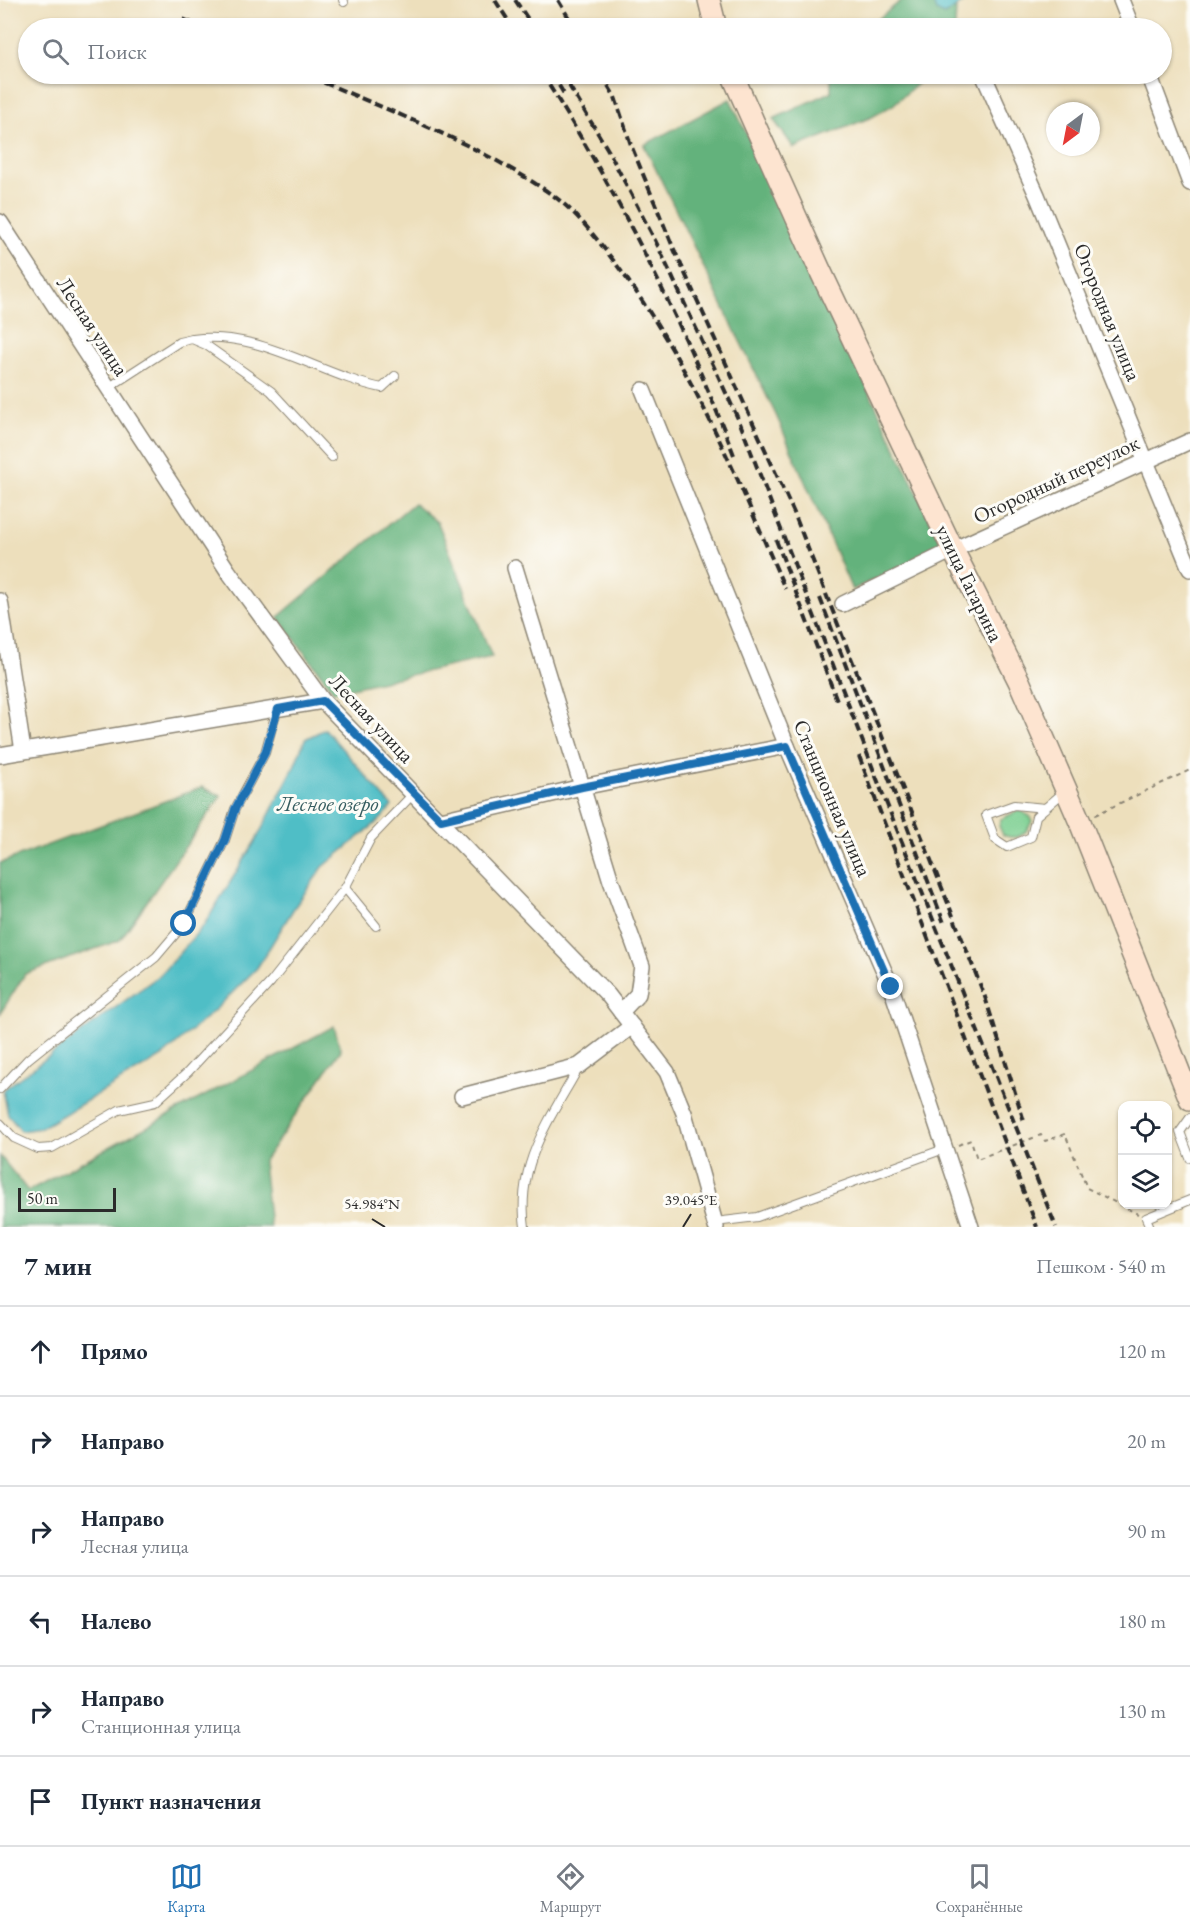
<!DOCTYPE html>
<html lang="ru">
<meta charset="utf-8">
<style>
:root{--surface:#fff;--page:#f6f6f7;--text:#1f2937;--muted:#747a83;--line:#e0e1e3;--accent:#1f6fb2}
body{margin:0;font-family:"EB Garamond",serif;background:var(--page);color:var(--text)}
.controls{position:absolute;right:18px;bottom:18px;display:grid;overflow:hidden;border-radius:12px;box-shadow:0 2px 4px #0004}
.controls button{width:54px;height:54px;display:grid;place-items:center;padding:0;border:0;border-bottom:2px solid var(--line);background:var(--surface);color:var(--text);font:30px sans-serif}
.compass{position:absolute;left:1046px;top:102px;width:54px;height:54px;border-radius:50%;background:var(--surface);box-shadow:0 2px 4px #0004;rotate:212deg}
.scale{position:absolute;left:18px;bottom:15px;width:98px;box-sizing:border-box;padding-left:6px;border:3px solid #2b2b2b;border-top:0;font-size:16px;line-height:21px;white-space:nowrap;color:#2b2b2b;-webkit-text-stroke:4px #fdfcf7;paint-order:stroke}
.stop{position:absolute;width:18px;height:18px;margin:-14px;border:4px solid #1f6fb2;border-radius:50%;background:#fff}
.stop.end{background:#1f6fb2;border-color:#fff;box-shadow:0 2px 6px #0008}
.list{margin:0;padding:0;list-style:none}
h2{display:flex;justify-content:space-between;align-items:center;height:78px;margin:0;padding:0 24px;font-size:26px}
h2 small{font-size:20px;font-weight:400;color:var(--muted)}
.list li{display:grid;grid-template-columns:39px 1fr auto;gap:18px;align-items:center;box-sizing:border-box;height:90px;padding:0 24px;border-top:2px solid var(--line)}
.list b{display:block;font-size:22px;white-space:nowrap}
.list p{margin:0;font-size:20px;white-space:nowrap;color:var(--muted)}
.list em{font-size:20px;font-style:normal;color:var(--muted)}
.icon{flex:none;width:33px;height:33px;fill:none;stroke:currentColor;stroke-width:2;stroke-linecap:round;stroke-linejoin:round}
.map{position:relative;flex:none;width:1190px;height:1227px;overflow:hidden}
.search{position:absolute;background:var(--surface);box-shadow:0 2px 4px #0004;left:18px;right:18px;top:18px;height:66px;display:flex;align-items:center;gap:15px;box-sizing:border-box;padding:0 21px;border-radius:33px;color:var(--muted);font-size:22px}
.sheet{height:618px;background:var(--surface)}
nav{display:flex;justify-content:space-around;align-items:center;box-sizing:border-box;height:84px;border-top:2px solid var(--line);background:var(--surface);font-size:16px;color:var(--muted)}
nav a{display:grid;justify-items:center;gap:3px}
nav .on{color:var(--accent)}
.map>svg:first-child{display:block}
</style>
<div class="map">
<svg width="1190" height="1227" viewBox="0 0 1190 1227">
<rect width="100%" height="100%" fill="#fdfcf7"/>
<filter id="ink" filterUnits="userSpaceOnUse"><feTurbulence type="fractalNoise" baseFrequency=".0167" numOctaves="2"/><feDisplacementMap in="SourceGraphic" scale="12" xChannelSelector="R" yChannelSelector="G"/><feConvolveMatrix kernelMatrix="1 2 1 2 8 2 1 2 1" color-interpolation-filters="sRGB"/></filter>
<filter id="wash" filterUnits="userSpaceOnUse"><feTurbulence type="fractalNoise" baseFrequency=".008" numOctaves="4" result="noise"/><feDisplacementMap in="SourceGraphic" scale="24" xChannelSelector="R" yChannelSelector="G"/><feGaussianBlur stdDeviation="1.35" result="paint"/><feColorMatrix in="noise" values="0 0 0 0 0 0 0 0 0 0 0 0 0 0 0 0 0 1.4 0 .05"/><feComposite in="paint" operator="in"/></filter>
<g filter="url(#wash)">
<rect width="100%" height="100%" fill="#eddfbc"/>
<!-- green -->
<path fill="#7bcf91" stroke="#537d5e" stroke-width="1.5" d="M 1020,810 L 1029,816 L 1032,821 C 1026,835 1018,841 1003,835 L 999,826 L 1001,819 Z"/>
<!-- forest -->
<g fill="#64b27b" stroke="#486e53" stroke-width="1.5">
<polygon points="902,0 931,0 944,15 956,7 955,28 867,28"/>
<polygon points="831,74 928,74 893,105 872,117 794,148 773,119 831,92"/>
<polygon points="730,99 943,547 852,590 776,415 644,145"/>
<polygon points="414,503 438,523 492,657 334,692 278,617"/>
<polygon points="202,787 221,796 120,940 25,974 0,1014 0,863"/>
<polygon points="334,1026 341,1050 263,1162 270,1227 0,1227 0,1156 28,1191"/>
</g>
<!-- water -->
<g fill="#50bec6" stroke="#3e7478" stroke-width="1.5">
<polygon points="932,0 966,0 944,15 936,11"/>
<polygon points="325,729 392,806 381,819 323,867 294,908 257,968 217,1008 164,1055 41,1128 21,1131 8,1115 3,1090 160,975 204,925 256,840 293,769 305,739"/>
</g>
</g>
<g filter="url(#ink)">
<g fill="none" stroke-linecap="round" stroke-linejoin="round">
<!-- lane casing -->
<g stroke="#8c8574" stroke-width="10">
<g id="lane">
<polyline points="343,0 344,2"/>
<path d="M 193,339 C 257,329 322,376 382,388 L 395,376"/>
<polyline points="108,388 179,342 192,339 206,345 271,391 332,457"/>
<polyline points="1045,808 1014,805 986,815 995,839 1007,847 1031,837 1036,816 1065,791"/>
<polyline points="345,888 376,926"/>
<polyline points="0,1089 28,1059 156,957 184,924 225,840 235,809 265,753 277,709"/>
<polyline points="1190,1118 1180,1132 1190,1158"/>
<polyline points="0,1123 14,1138 38,1149 52,1148 119,1110 155,1102 188,1072 271,982 345,888 371,838 414,793"/>
<polyline points="715,1222 757,1217 944,1149"/>
<path d="M 525,1227 C 516,1163 550,1120 579,1067"/>
<polyline points="1150,1227 1146,1218 1190,1200"/>
</g>
</g>
<!-- street casing -->
<g stroke="#8c8574" stroke-width="18">
<g id="street">
<polyline points="1121,0 1132,28"/>
<polyline points="983,74 1037,195 1190,569"/>
<polyline points="1149,74 1190,183"/>
<polyline points="0,222 228,571 323,701 608,995 667,1072 684,1113 716,1227"/>
<polyline points="643,390 787,746 891,987 971,1227"/>
<polyline points="515,568 611,881 642,966 638,994 621,1012"/>
<polyline points="0,601 23,751"/>
<polyline points="843,604 953,550 1190,441"/>
<polyline points="0,755 323,701"/>
<polyline points="441,820 582,787 787,746"/>
<polyline points="462,1096 579,1066 632,1026"/>
</g>
</g>
<!-- secondary casing -->
<g stroke="#8c8574" stroke-width="24">
<g id="secondary">
<polyline points="709,0 716,28"/>
<polyline points="732,74 819,268 953,550 1019,681 1080,822 1190,1099"/>
</g>
</g>
<!-- path -->
<g stroke="#8c8574" stroke-width="2" stroke-dasharray="4.5 4.5" stroke-linecap="butt">
<polyline points="1095,815 1190,770"/>
<polyline points="958,1145 971,1140 977,1159 1041,1135 1045,1141 1065,1134 1087,1188 1138,1214"/>
</g>
<!-- lane -->
<use href="#lane" stroke="#fff" stroke-width="8"/>
<!-- street -->
<use href="#street" stroke="#fff" stroke-width="15"/>
<!-- secondary -->
<use href="#secondary" stroke="#fde4d0" stroke-width="21"/>
<!-- rail -->
<g stroke="#2b2b2b" stroke-width="4" stroke-dasharray="9 4.5" stroke-linecap="butt">
<polyline points="495,0 513,28"/>
<polyline points="515,0 534,28"/>
<polyline points="558,0 575,28"/>
<polyline points="183,19 204,28"/>
<path d="M 298,74 C 309,78 321,81 332,86 C 406,117 486,149 551,194 C 577,212 597,239 616,264 C 690,362 737,477 785,589"/>
<path d="M 542,74 C 618,193 683,322 734,455"/>
<polyline points="552,74 564,94"/>
<polyline points="562,74 608,150 656,242 740,423 882,792 1056,1227"/>
<polyline points="601,74 615,97 631,145 673,247 794,513 985,997 1024,1121"/>
<polyline points="776,540 838,703"/>
<polyline points="820,598 944,923"/>
<polyline points="859,756 1037,1227"/>
</g>
</g>
</g>
<g fill="none" stroke-linecap="round" stroke-linejoin="round" filter="url(#ink)">
<!-- route -->
<polyline stroke="#1f6fb2" stroke-width="8" points="184,924 225,840 235,809 265,753 278,709 323,701 441,820 582,787 787,746 891,987"/>
</g>
<!-- ticks -->
<path fill="none" stroke="#2b2b2b" stroke-width="2" d="M 372,1219 L 385,1227M 683,1227 L 691,1214"/>
<g text-anchor="middle" dominant-baseline="central" stroke-width="6" stroke-linejoin="round" paint-order="stroke">
<!-- street labels -->
<g font-size="21" fill="#2b2b2b" stroke="#fdfcf7">
<text transform="translate(1108 312) rotate(68)">Огородная улица</text>
<text transform="translate(93 326) rotate(57)">Лесная улица</text>
<text transform="translate(1056 479) rotate(-25)">Огородный переулок</text>
<text transform="translate(970 583) rotate(64)">улица Гагарина</text>
<text transform="translate(372 718) rotate(47)">Лесная улица</text>
<text transform="translate(833 798) rotate(67)">Станционная улица</text>
</g>
<!-- water labels -->
<g font-size="22" font-style="italic" fill="#385e61" stroke="#fdfcf7">
<text x="328" y="803">Лесное озеро</text>
</g>
</g>
<g font-size="15" text-anchor="middle" fill="#2b2b2b" stroke="#fdfcf7" stroke-width="6" stroke-linejoin="round" paint-order="stroke">
<text x="691" y="1205">39.045°E</text>
<text x="372" y="1209">54.984°N</text>
</g>
</svg>
<div class="controls">
<button><svg class="icon" aria-label="locate" viewBox="0 0 24 24"><circle cx="12" cy="12" r="6"/><path d="M12 2v4M12 18v4M2 12h4M18 12h4"/></svg></button>
<button><svg class="icon" aria-label="layers" viewBox="0 0 24 24"><path d="M12 4l9 5-9 5-9-5zM3 14l9 5 9-5"/></svg></button>
</div>
<svg class="compass" viewBox="-18 -18 36 36"><path d="M0-13l5 13h-10z" fill="#e53935"/><path d="M0 13l5-13h-10z" fill="#747a83"/></svg>
<div class="scale">50 m</div>
<div class="stop" style="left:184px;top:924px"></div>
<div class="stop end" style="left:891px;top:987px"></div>
<div class="search"><svg class="icon" aria-label="search" viewBox="0 0 24 24"><circle cx="10" cy="10" r="6"/><path d="M15 15l6 6"/></svg>Поиск</div>
</div>
<section class="sheet">
<h2>7 мин<small>Пешком · 540 m</small></h2>
<ul class="list">
<li><svg class="icon" aria-label="ahead" viewBox="0 0 24 24"><path d="M12 20V5M6 11l6-6 6 6"/></svg><div><b>Прямо</b></div><em>120 m</em></li>
<li><svg class="icon" aria-label="right" viewBox="0 0 24 24"><path d="M7 20v-9h11M14 6l5 5-5 5"/></svg><div><b>Направо</b></div><em>20 m</em></li>
<li><svg class="icon" aria-label="right" viewBox="0 0 24 24"><path d="M7 20v-9h11M14 6l5 5-5 5"/></svg><div><b>Направо</b><p>Лесная улица</p></div><em>90 m</em></li>
<li><svg class="icon" aria-label="left" viewBox="0 0 24 24"><path d="M17 20v-9H6M10 6l-5 5 5 5"/></svg><div><b>Налево</b></div><em>180 m</em></li>
<li><svg class="icon" aria-label="right" viewBox="0 0 24 24"><path d="M7 20v-9h11M14 6l5 5-5 5"/></svg><div><b>Направо</b><p>Станционная улица</p></div><em>130 m</em></li>
<li><svg class="icon" aria-label="arrive" viewBox="0 0 24 24"><path d="M6 21V4h12l-3 4 3 4H6"/></svg><div><b>Пункт назначения</b></div></li>
</ul>
</section>
<nav>
<a class="on"><svg class="icon" aria-label="map" viewBox="0 0 24 24"><path d="M3 6l6-2 6 2 6-2v14l-6 2-6-2-6 2zM9 4v14M15 6v14"/></svg>Карта</a>
<a><svg class="icon" aria-label="directions" viewBox="0 0 24 24"><path d="M12 3l9 9-9 9-9-9zM9 14v-3h6M13 9l2 2-2 2"/></svg>Маршрут</a>
<a><svg class="icon" aria-label="saved" viewBox="0 0 24 24"><path d="M7 4h10v16l-5-4-5 4z"/></svg>Сохранённые</a>
</nav>
